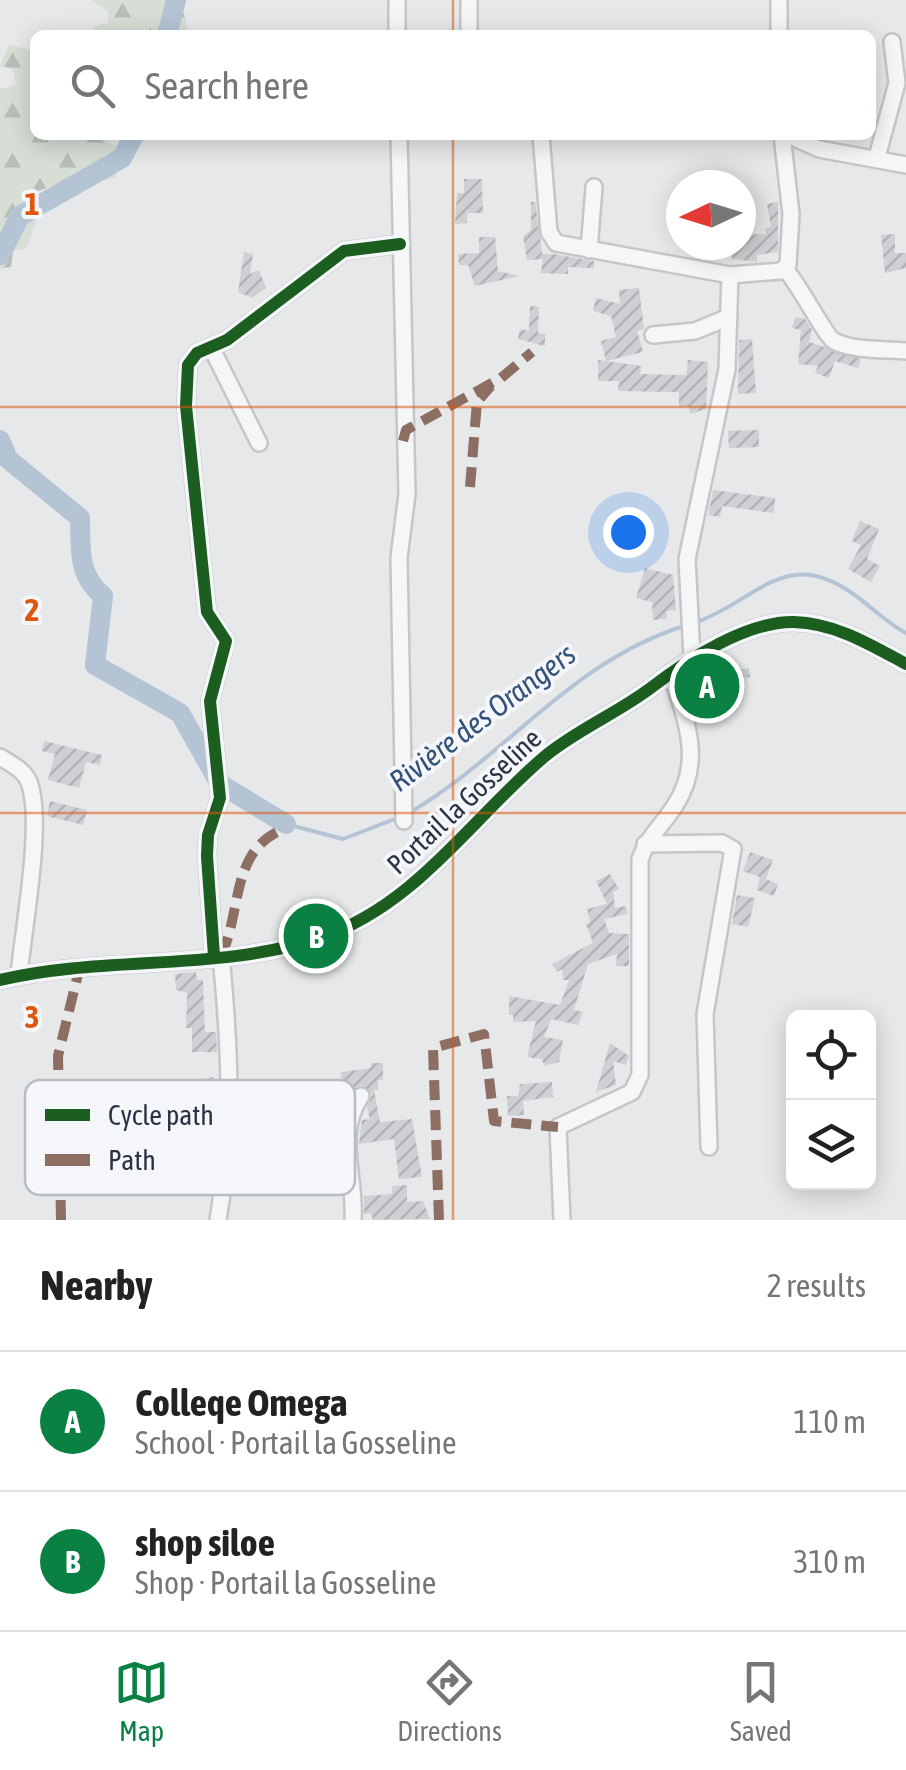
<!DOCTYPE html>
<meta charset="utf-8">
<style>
:root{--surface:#fff;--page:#f6f6f6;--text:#222;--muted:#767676;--line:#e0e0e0;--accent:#0b8043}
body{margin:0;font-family:"Asap Condensed",sans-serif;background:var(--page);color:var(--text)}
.controls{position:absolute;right:30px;bottom:30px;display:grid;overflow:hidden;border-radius:15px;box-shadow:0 5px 25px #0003}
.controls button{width:90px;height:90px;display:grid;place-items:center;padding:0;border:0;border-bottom:2px solid var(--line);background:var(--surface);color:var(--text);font:50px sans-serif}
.compass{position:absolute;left:666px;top:170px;width:90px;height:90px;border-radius:50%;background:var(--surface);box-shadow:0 5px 25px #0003;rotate:266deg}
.you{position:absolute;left:628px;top:532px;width:35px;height:35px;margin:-25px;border:8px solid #fff;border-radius:50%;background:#1a73e8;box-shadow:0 0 0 15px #1a73e833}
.badge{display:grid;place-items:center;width:65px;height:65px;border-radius:50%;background:var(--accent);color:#fff;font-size:32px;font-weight:700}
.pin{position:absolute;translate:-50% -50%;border:5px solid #fff;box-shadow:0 2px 10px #0006}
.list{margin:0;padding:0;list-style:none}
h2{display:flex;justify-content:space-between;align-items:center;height:130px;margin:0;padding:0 40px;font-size:42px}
h2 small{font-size:32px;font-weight:400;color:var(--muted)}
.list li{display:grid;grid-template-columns:65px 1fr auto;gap:30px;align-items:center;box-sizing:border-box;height:140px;padding:0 40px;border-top:2px solid var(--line)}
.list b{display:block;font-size:38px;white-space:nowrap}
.list p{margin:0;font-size:32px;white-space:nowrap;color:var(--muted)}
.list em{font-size:32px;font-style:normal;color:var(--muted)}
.icon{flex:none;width:55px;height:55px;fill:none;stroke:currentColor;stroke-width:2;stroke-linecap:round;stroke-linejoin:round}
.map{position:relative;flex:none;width:906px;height:1220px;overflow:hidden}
.search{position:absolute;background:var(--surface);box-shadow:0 5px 25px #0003;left:30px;right:30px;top:30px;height:110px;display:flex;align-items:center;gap:25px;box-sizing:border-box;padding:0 35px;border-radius:15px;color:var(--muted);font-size:38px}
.sheet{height:410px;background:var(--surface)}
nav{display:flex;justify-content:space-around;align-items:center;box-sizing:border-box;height:140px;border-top:2px solid var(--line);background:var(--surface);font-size:28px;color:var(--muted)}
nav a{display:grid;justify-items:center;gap:5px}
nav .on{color:var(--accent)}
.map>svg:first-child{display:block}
</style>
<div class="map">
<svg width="906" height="1220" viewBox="0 0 906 1220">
<defs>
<pattern id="forest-firs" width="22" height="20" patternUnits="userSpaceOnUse" patternTransform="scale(2.5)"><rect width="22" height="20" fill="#d6ded6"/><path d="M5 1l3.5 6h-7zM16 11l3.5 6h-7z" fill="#b8bfb9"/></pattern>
<pattern id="building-hatch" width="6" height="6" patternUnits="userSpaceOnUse" patternTransform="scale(2.5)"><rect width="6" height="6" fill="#ced0d3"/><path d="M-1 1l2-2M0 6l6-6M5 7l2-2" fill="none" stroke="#b1b3b6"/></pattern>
</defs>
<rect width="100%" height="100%" fill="#e6e8ea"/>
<!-- forest -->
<g fill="url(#forest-firs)">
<polygon points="91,0 180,0 188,28 185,35 99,35 94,26 108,23 108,12"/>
<path d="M 9,45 L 35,51 L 35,135 L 95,135 L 120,149 L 116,177 C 82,189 56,178 25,198 L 37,218 L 27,248 L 13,251 L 11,267 L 0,269 L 0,89 L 16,85 L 13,69 L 0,66 Z"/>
</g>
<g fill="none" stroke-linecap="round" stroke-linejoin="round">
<!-- stream -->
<g stroke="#b4c4d5" stroke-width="4">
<path d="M 697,622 C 757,600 784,548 849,591 C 869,604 885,622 906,633"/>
<path d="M 409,813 C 508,755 570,662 684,626"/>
<polyline points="286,824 343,839 400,817"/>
</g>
<!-- river -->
<g stroke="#b4c4d5" stroke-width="20">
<polyline points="167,35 176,0"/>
<polyline points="0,255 20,216 122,158 134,135"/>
<path d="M 0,440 L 8,459 L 80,518 C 81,550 77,574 103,596 L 95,665 L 180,713 L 220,784 L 286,824"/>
</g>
</g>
<!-- building -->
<g fill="url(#building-hatch)">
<polygon points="464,179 482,179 483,213 467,213 467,223 455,224 457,193 464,193"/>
<polygon points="531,202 535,202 543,258 543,254 553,254 594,261 594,268 568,267 568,274 541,273 543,259 527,260 523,236 531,230"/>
<polygon points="778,202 778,252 757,255 757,262 732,259 731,245 741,245 741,235 766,234 765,228 771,227 767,204"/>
<polygon points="895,234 895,253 906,253 906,268 885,273 881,235"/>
<polygon points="479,237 495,237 498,271 519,276 475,286 468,265 459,265 458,254 479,253"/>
<polygon points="244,252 253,254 250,274 259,270 266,288 252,298 238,292"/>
<polygon points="639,288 644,329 637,331 643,352 606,361 601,341 616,337 611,316 593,311 596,298 620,304 619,290"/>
<polygon points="530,306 539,307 538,333 545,334 545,346 518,339 520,329 529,331"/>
<polygon points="795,317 805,319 812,330 809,342 861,359 858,368 835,361 829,378 815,373 818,366 798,364 801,330 792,328"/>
<polygon points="752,339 756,393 738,394 739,340"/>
<polygon points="598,360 641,366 640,374 686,375 688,360 708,362 706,409 690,414 689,406 679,407 679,392 618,391 619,381 598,381"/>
<polygon points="759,430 759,447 729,448 728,431"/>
<polygon points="713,490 775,498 774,513 722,506 720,517 708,515"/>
<polygon points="860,521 879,529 867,559 880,566 871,582 848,569 861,545 852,541"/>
<polygon points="645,568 673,575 676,610 666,611 667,619 653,620 652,602 636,598"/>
<polygon points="720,656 732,671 749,668 750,677 734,679 735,686 721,689 716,663 702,671 700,667"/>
<polygon points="44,741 102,755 100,765 86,762 79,788 48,780 55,754 42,751"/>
<polygon points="50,801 87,810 83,825 47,816"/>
<polygon points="750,852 773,860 766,879 761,877 778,884 774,896 757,890 760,877 743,871"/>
<polygon points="610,874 619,889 613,892 615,908 626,906 628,914 604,919 609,933 629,934 629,966 616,966 617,954 588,964 574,1010 583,1012 578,1025 551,1019 544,1037 563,1040 559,1062 544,1066 542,1059 527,1057 536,1021 513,1022 513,1015 509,1015 509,996 560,1005 569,980 563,980 562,969 557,972 552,964 593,943 586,924 590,922 587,909 607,904 596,881"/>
<polygon points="737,895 755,898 748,927 732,924"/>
<polygon points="196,972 197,980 203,980 205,1032 216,1032 217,1052 192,1052 192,1028 186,1028 187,993 176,990 175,974"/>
<polygon points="610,1043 629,1056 626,1065 613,1061 616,1085 596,1092"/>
<polygon points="371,1063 383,1063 383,1080 378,1080 378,1090 374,1090 380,1122 412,1119 422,1177 399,1179 394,1139 359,1144 362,1120 370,1119 367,1108 372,1095 362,1085 343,1093 341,1072 371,1068"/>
<polygon points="213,1077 217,1122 205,1125 203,1094 195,1096 192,1082"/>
<polygon points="552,1082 553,1097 523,1101 524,1115 508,1116 507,1096 518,1096 520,1084"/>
<polygon points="407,1185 407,1202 423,1201 430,1219 373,1220 371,1213 364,1214 364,1196 392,1194 392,1186"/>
</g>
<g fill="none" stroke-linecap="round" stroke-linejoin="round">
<!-- minor casing -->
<g stroke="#c4c6c8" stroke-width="20">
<g id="minor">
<polyline points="397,0 397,35"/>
<polyline points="469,0 469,35"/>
<polyline points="779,0 779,35"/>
<polyline points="399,135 407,494 399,558 404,821"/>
<polyline points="541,135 549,232 556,243 730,275 781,271 788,265 791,214 782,135"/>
<polyline points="788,135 819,149 906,165"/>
<polyline points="877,157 897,83 892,42"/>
<polyline points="589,250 594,187"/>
<path d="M 785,269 C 799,284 826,337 834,341 C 853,351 885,349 906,351"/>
<polyline points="653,335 695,331 729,317"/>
<polyline points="211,347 259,443"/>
<polyline points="692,657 687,559 727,369 730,275"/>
<path d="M 0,757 C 10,763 24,770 29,782 C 44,822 23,930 19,975"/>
<polyline points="645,844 722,843 733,849 705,1014 709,1147"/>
<polyline points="214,956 207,856 208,835 220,798 210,701 226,641 207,612 186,406 188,365 197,353 227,340 344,251 400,244"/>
<path d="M 0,980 C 105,955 220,972 322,937 C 416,905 471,819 544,757 C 576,730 618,713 652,687 C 687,660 747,621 794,622 C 835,623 871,645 906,664"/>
<path d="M 218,1220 C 234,1129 230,1048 221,956"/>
<path d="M 353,1220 C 356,1176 335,1134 361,1096"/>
<path d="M 562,1220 L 558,1127 L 632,1092 L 640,1075 L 640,859 C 647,839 662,825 674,807 C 705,761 685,720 671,672"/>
</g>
</g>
<!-- minor -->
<use href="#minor" stroke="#f5f6f7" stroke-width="15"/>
<!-- quiet -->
<g stroke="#8d6e63" stroke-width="10" stroke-dasharray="20 10" stroke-linecap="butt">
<polyline points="403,441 406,430 501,378 532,352"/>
<polyline points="470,487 477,402 491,386"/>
<path d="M 221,956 C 242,912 230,853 281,830"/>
<path d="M 230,1148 C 241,1149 253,1148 263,1152 C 292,1163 334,1187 347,1143"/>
<polyline points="61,1220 58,1056 80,966"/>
<polyline points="439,1220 433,1048 484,1034 494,1121 558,1127"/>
</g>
<!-- cycleway casing -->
<g stroke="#f4f6f9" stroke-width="19">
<g id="cycleway">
<polyline points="214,956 207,856 208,835 220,798 210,701 226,641 207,612 186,406 188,365 197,353 227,340 344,251 400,244"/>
<path d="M 0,980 C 105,955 220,972 322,937 C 416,905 471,819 544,757 C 576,730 618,713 652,687 C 687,660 747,621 794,622 C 835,623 871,645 906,664"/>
</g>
</g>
<!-- cycleway -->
<use href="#cycleway" stroke="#1b5e20" stroke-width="12"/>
</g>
<!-- grid -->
<path fill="none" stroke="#df570f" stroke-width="2.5" stroke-opacity="0.55" d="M 453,0 L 453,35M 453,135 L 453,1220M 0,407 L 906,407M 0,813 L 906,813"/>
<g text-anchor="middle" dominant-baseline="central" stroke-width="8" stroke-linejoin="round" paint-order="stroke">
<!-- street labels -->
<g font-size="28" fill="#2b3445" stroke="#f4f6f9">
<text transform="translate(464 801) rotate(-43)">Portail la Gosseline</text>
</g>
<!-- water labels -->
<g font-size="30" font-style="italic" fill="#34527a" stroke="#f4f6f9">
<text transform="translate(482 717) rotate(-37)">Rivière des Orangers</text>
</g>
</g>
<!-- legend -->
<rect x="25" y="1080" width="330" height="115" rx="15" fill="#f4f6f9" stroke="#b8bcc3" stroke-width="2.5"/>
<rect x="45" y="1109" width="45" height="12" fill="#1b5e20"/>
<rect x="45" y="1154" width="45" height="12" fill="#8d6e63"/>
<g font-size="28" fill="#2b3445">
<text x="108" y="1125">Cycle path</text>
<text x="108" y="1170">Path</text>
</g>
<g font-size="32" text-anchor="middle" font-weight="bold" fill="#df570f" stroke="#f4f6f9" stroke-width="8" stroke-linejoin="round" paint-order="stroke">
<text x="32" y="215">1</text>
<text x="32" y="621">2</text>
<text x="32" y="1028">3</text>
</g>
</svg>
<div class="controls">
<button><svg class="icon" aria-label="locate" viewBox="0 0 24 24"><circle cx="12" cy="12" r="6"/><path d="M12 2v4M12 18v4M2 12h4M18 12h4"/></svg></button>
<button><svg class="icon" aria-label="layers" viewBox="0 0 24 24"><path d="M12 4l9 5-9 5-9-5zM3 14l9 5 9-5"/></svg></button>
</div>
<svg class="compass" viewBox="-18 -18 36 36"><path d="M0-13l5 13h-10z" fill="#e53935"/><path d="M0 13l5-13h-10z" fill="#767676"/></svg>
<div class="you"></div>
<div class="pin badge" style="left:707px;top:686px">A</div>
<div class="pin badge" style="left:316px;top:936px">B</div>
<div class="search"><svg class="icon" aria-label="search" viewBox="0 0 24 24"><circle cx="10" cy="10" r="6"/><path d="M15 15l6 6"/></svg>Search here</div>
</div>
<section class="sheet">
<h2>Nearby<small>2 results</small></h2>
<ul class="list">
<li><span class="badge">A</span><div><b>Colleqe Omega</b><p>School · Portail la Gosseline</p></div><em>110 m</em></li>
<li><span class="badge">B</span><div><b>shop siloe</b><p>Shop · Portail la Gosseline</p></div><em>310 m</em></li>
</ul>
</section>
<nav>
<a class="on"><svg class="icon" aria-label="map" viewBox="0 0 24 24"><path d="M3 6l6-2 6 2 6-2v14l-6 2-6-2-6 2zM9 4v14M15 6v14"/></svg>Map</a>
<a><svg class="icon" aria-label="directions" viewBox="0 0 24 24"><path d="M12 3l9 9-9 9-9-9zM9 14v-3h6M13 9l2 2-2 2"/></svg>Directions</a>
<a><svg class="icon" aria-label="saved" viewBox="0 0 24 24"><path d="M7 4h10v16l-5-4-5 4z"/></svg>Saved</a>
</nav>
